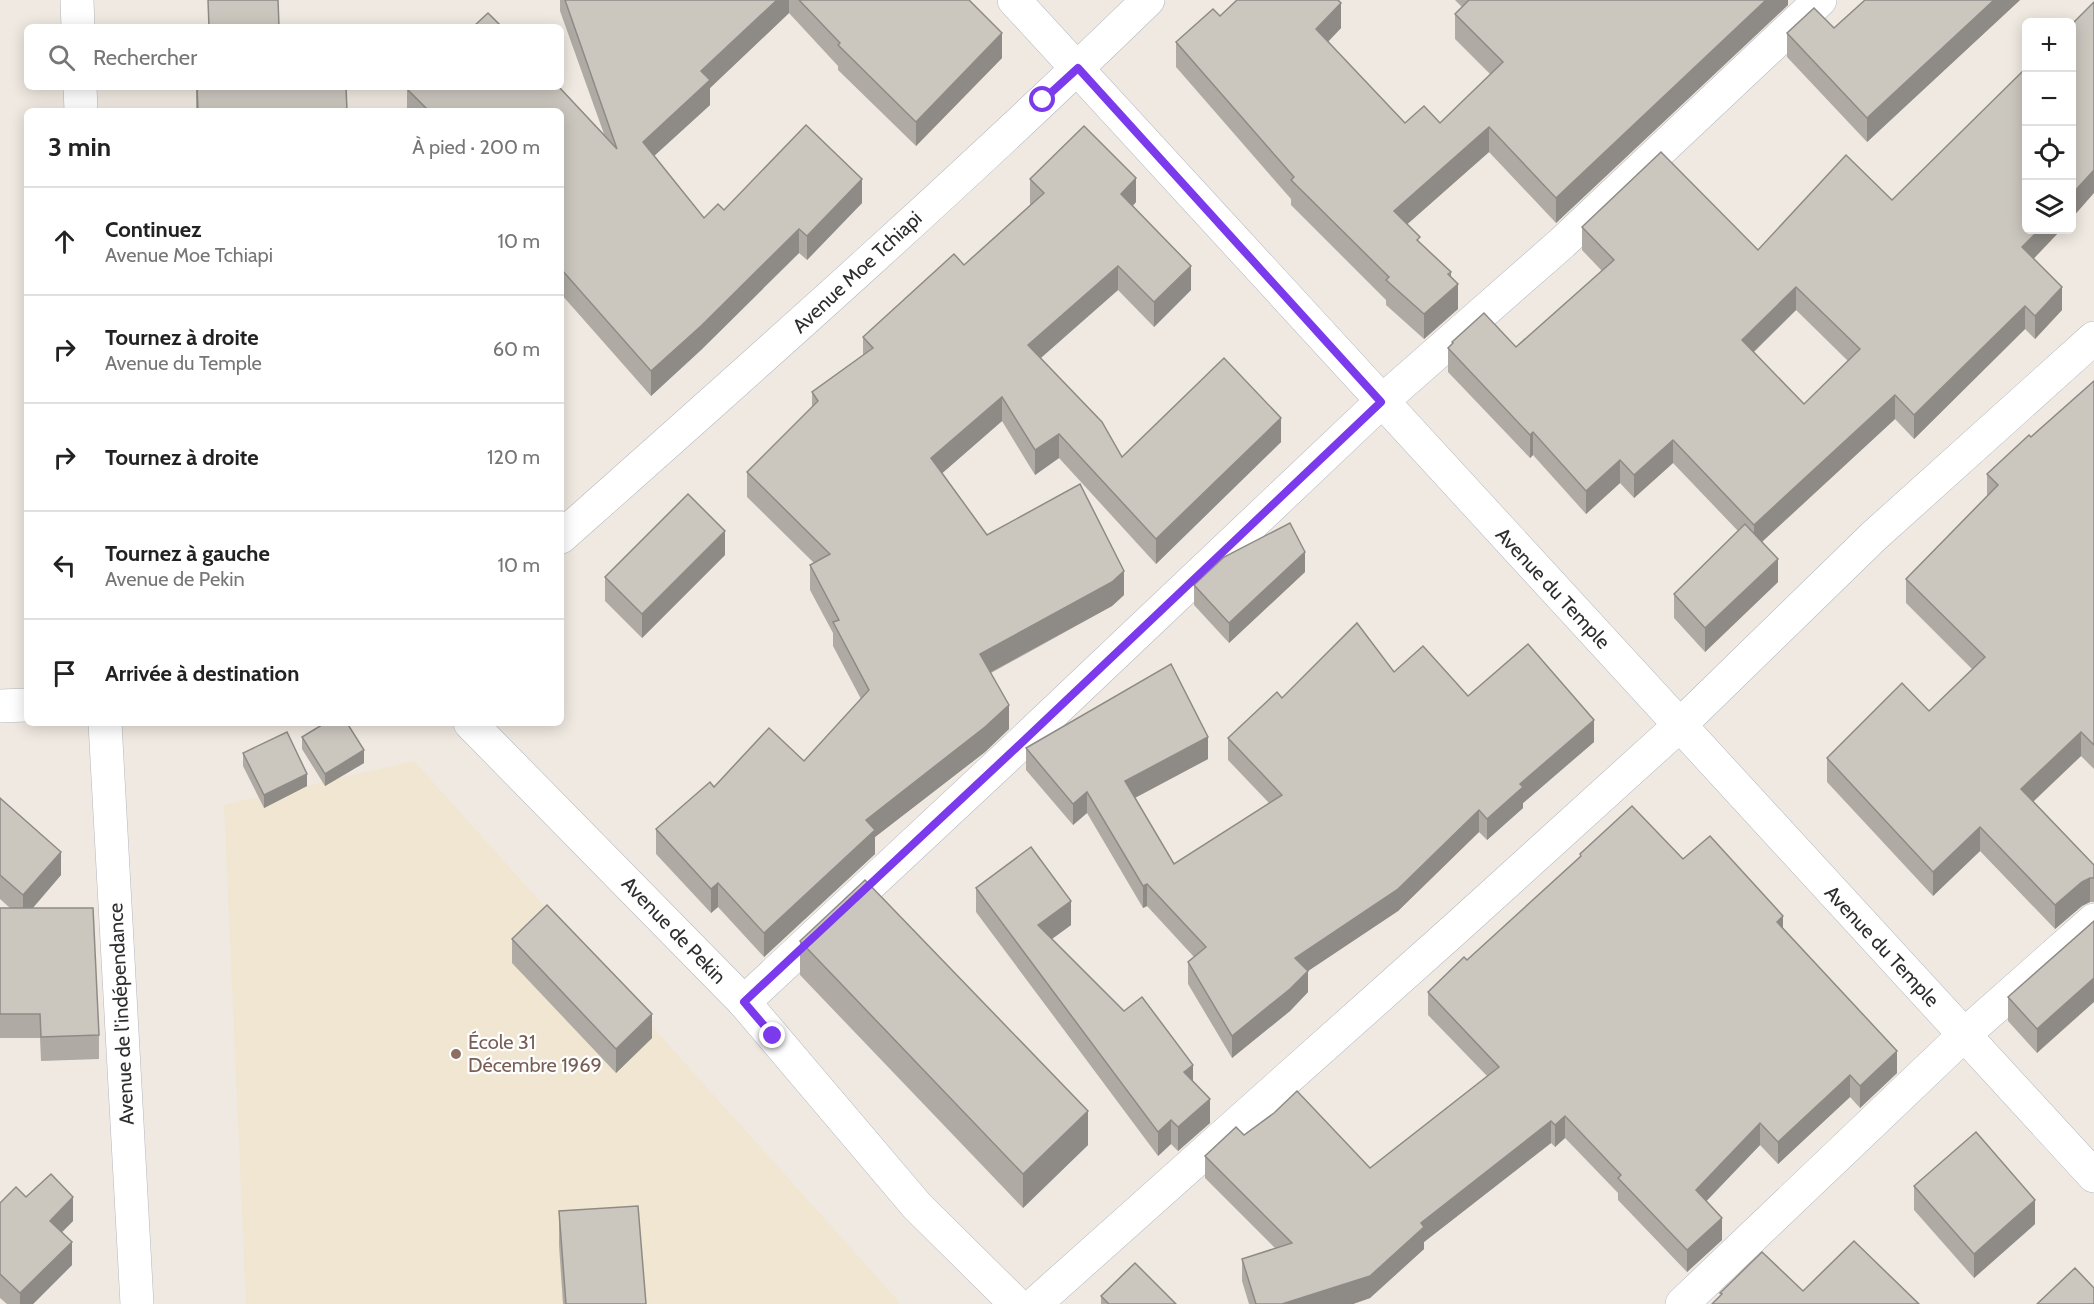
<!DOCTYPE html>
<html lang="fr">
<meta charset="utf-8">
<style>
:root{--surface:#fff;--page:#f6f6f6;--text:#222;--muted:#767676;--line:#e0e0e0}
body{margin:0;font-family:Cabin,sans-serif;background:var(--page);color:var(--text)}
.controls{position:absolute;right:18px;top:18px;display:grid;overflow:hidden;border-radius:9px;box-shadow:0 3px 15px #0003}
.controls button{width:54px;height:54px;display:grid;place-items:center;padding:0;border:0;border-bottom:2px solid var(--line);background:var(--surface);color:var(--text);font:30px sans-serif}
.stop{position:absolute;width:18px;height:18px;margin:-14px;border:4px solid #7c3aed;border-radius:50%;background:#fff}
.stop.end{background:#7c3aed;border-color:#fff;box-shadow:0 2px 6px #0008}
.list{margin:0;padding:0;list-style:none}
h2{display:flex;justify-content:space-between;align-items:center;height:78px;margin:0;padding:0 24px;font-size:26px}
h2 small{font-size:20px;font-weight:400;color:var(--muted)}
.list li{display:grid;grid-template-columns:39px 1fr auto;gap:18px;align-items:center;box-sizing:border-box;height:108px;padding:0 24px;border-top:2px solid var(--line)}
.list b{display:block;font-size:22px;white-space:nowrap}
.list p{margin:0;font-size:20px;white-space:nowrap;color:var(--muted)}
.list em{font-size:20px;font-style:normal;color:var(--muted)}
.icon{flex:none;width:33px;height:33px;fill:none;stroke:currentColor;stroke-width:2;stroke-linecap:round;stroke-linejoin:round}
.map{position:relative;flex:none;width:2094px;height:1304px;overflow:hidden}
.search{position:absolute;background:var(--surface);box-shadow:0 3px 15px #0003;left:24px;top:24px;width:540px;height:66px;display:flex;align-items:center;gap:15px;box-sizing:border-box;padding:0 21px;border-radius:9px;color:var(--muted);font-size:22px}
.panel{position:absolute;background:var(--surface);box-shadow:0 3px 15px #0003;left:24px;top:108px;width:540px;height:618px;border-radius:9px}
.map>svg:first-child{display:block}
</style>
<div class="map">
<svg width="2094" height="1304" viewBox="0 0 2094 1304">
<rect width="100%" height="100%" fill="#efe9e1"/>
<!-- education -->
<polygon fill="#f0e6d1" points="414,761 901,1304 246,1304 224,805"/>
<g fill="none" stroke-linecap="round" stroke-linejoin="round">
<!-- street casing -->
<g stroke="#b4b7c1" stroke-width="34">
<g id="street">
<polyline points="1014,0 2094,1176"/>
<path d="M 561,537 C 759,361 958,185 1148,0"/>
<polyline points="0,706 27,705"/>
<polyline points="470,723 744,1002 917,1206 1016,1304"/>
<polyline points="744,1002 1016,748 1381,402 1562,243 1820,0"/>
<polyline points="1035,1304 1454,930 1680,725 1874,536 2094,338"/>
<polyline points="1682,1304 1964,1035 2094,920"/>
</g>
</g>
<!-- secondary casing -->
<g stroke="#b4b7c1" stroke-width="34">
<g id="secondary">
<polyline points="77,0 78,27"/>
<polyline points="80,87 81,111"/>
<polyline points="105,723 137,1304"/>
</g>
</g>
<!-- street -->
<use href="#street" stroke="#fff" stroke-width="33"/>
<!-- secondary -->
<use href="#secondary" stroke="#fff" stroke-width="33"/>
</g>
<!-- wall -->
<g fill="#afaba4" fill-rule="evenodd">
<polygon points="560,0 969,0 1002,33 1002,58 916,146 838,70 838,66 789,13 710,88 710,105 654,156 704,218 718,204 724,210 806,125 862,179 862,203 807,260 799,253 701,350 651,396 561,294 561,111 407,111 407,89 409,87 559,87 604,134 560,11"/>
<polygon points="1455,0 1788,0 1788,5 1556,223 1489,152 1407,224 1420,243 1451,277 1458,309 1424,339 1386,305 1386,300 1291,205 1291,199 1176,67 1176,42 1220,16 1341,28 1328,42 1405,123 1440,123 1491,75 1455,39 1455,14 1462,7"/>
<polygon points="1865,0 2020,0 1867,142 1787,57 1787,33 1834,28"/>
<polygon points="196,87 347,111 196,111"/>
<polygon points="1030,179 1136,202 1133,206 1191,290 1154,327 1118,290 1041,358 1122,457 1281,442 1156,564 1059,458 1035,475 1002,421 942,473 987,535 1124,595 1112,606 991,673 1009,729 985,752 875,837 875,854 764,957 718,907 711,913 656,854 656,829 714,787 804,761 861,699 833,646 833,633 810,590 810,565 814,563 747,497 747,472 812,407 812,392 863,355 863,337 964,265 1031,204 1030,204"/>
<path d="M 1892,200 L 2034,258 L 2062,310 L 2035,339 L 2025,329 L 1914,439 L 1895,419 L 1762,542 L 1778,582 L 1705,652 L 1674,618 L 1674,594 L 1738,531 L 1673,463 L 1634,498 L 1620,483 L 1586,514 L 1533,455 L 1530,458 L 1448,372 L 1448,348 L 1452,344 L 1452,342 L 1516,347 L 1602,271 L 1582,250 L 1582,227 L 1758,250 ZM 1796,310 L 1848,361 L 1804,404 L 1754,352 Z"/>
<polygon points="2094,381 2094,769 2081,756 2033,802 2094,865 2094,902 2090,902 2082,906 2055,929 1980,851 1933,896 1827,782 1827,758 1929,711 1972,669 1906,603 1906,579 1987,496 1987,474 2031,437"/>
<polygon points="725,555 642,638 605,601 605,577"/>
<polygon points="1305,572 1229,643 1194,605 1194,585"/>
<polygon points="1394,672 1468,696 1594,742 1523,803 1523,808 1487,840 1479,832 1398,911 1308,971 1308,992 1290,1011 1232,1058 1188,984 1188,962 1194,957 1147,906 1143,908 1087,813 1073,825 1026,770 1026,748 1208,759 1135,798 1174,864 1269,803 1228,760 1228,738 1282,698"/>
<polygon points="302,737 364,763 325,786 302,749"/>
<polygon points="243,753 307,786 264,808 243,766"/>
<polygon points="0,798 61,875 33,908 99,1035 99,1059 41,1061 40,1038 0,1038 0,908 10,908 0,899"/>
<polygon points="1580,854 1683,859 1783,928 1897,1073 1860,1108 1850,1097 1778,1164 1760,1145 1706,1201 1722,1240 1687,1272 1618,1200 1618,1193 1565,1138 1555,1147 1551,1143 1424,1242 1424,1249 1370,1298 1353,1304 1249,1304 1242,1281 1242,1259 1275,1248 1205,1178 1205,1156 1244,1135 1370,1168 1487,1076 1428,1015 1428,992 1467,960 1580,857"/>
<polygon points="976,888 1071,925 1052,939 1193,1082 1210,1123 1178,1151 1171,1144 1158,1156 976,912"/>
<polygon points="2094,921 2037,1053 2008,1021 2008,997"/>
<polygon points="512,939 652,1038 616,1073 512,963"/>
<polygon points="800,941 1088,1145 1023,1208 800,975"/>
<polygon points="1914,1186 2035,1224 1974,1278 1914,1210"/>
<polygon points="26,1197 73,1221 62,1232 72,1265 33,1304 7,1304 0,1298 0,1203"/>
<polygon points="559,1211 646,1304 563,1304 559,1245"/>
<polygon points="1101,1296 1176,1304 1101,1304"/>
</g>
<!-- shaded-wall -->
<g fill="#8e8b86">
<polygon points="777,0 789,0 789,13 710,88 710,105 643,166 643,142 701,71"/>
<polygon points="1766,0 1788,0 1788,5 1556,223 1556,198"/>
<polygon points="1994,0 2020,0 1867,142 1867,118"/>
<polygon points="1341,3 1341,28 1316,54 1316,29"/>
<polygon points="1002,33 1002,58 916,146 916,122"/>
<polygon points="1489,127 1489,152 1394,236 1394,211"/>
<polygon points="2094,170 2094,193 2072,218 2072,194"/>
<polygon points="1136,178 1136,202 1121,218 1121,194"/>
<polygon points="862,179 862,203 807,260 807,236"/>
<polygon points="799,229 799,253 701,350 651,396 651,371"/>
<polygon points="2039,230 2061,230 2022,271 2022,247"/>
<polygon points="1118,266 1118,290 1028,369 1028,345"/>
<polygon points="1191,266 1191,290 1154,327 1154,302"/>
<polygon points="1451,272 1451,291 1458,284 1458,309 1424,339 1424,314"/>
<polygon points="1796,287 1796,310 1742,363 1742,340"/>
<polygon points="2062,287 2062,310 2035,339 2035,316"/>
<polygon points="2025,306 2025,329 1914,439 1914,415"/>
<polygon points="1895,395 1895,419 1754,549 1754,525"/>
<polygon points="1002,397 1002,421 931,483 931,458"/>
<polygon points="1281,418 1281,442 1156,564 1156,539"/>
<polygon points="1533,432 1533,455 1530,458 1530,435"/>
<polygon points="1059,434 1059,458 1035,475 1035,450"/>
<polygon points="1673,440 1673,463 1634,498 1634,475"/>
<polygon points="1620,460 1620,483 1586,514 1586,491"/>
<polygon points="725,531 725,555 642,638 642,614"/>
<polygon points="1305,552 1305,572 1229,643 1229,623"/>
<polygon points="1778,559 1778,582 1705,652 1705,628"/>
<polygon points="1124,571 1124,595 1112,606 980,678 980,654"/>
<polygon points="1009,705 1009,729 985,752 875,837 875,854 764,957 764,933 866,820"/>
<polygon points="1594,720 1594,742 1523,803 1523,808 1487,840 1487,819 1520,784"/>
<polygon points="2081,732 2081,756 2021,813 2021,789"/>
<polygon points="1208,737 1208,759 1125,803 1125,781"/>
<polygon points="364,750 364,763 325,786 325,774"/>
<polygon points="307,774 307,786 264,808 264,795"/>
<polygon points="1087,792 1087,813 1073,825 1073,804"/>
<polygon points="1479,810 1479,832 1398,911 1308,971 1308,992 1290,1011 1232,1058 1232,1036 1295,958"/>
<polygon points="1980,827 1980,851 1933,896 1933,872"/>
<polygon points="61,852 61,875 23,919 23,895"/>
<polygon points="2090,878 2090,902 2082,906 2055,929 2055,905 2082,882"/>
<polygon points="718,883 718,907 711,913 711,889"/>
<polygon points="1147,884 1147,906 1143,908 1143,886"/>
<polygon points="1071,901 1071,925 1038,949 1038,925"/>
<polygon points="1783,916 1783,938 1777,922"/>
<polygon points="2094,978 2094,1002 2037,1053 2037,1029"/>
<polygon points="652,1014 652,1038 616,1073 616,1049"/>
<polygon points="1897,1051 1897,1073 1860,1108 1860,1086"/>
<polygon points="1193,1065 1193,1089 1184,1072"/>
<polygon points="1850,1075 1850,1097 1778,1164 1778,1142"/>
<polygon points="1210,1099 1210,1123 1178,1151 1178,1127"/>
<polygon points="1088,1111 1088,1145 1023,1208 1023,1174"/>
<polygon points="1565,1116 1565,1138 1555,1147 1555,1125"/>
<polygon points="1171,1120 1171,1144 1158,1156 1158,1132"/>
<polygon points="1551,1121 1551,1143 1424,1242 1424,1249 1370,1298 1353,1304 1282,1304 1421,1223"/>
<polygon points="1760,1123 1760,1145 1696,1212 1696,1190"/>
<polygon points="73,1197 73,1221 50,1244 50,1221"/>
<polygon points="2035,1200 2035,1224 1974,1278 1974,1254"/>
<polygon points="1722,1218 1722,1240 1687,1272 1687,1250"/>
<polygon points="72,1242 72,1265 33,1304 20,1304 20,1293"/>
</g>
<!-- building -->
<g fill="#cbc7bf" stroke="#8e8b86" stroke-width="1.5" fill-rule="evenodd">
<polygon points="208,0 278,0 279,27 209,27"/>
<polygon points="565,0 777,0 701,71 710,80 643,142 704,218 718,204 724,210 806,125 862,179 807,236 799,229 701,326 651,371 561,269 561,111 429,111 407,89 409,87 559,87 617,149"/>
<polygon points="799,0 969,0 1002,33 916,122 838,45 840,43"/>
<polygon points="1237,0 1338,0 1341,3 1316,29 1405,123 1424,106 1440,123 1503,62 1455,14 1469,0 1766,0 1556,198 1489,127 1394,211 1420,237 1417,240 1451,272 1448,274 1458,284 1424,314 1386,280 1389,277 1291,180 1294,177 1176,42 1213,9 1220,16"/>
<polygon points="1865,0 1994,0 1867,118 1787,33 1814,8 1834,28"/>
<polygon points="2094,2 2094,170 2072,194 2072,24"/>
<polygon points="488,13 502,27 473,27"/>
<path d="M 2026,68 L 2026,230 L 2039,230 L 2022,247 L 2062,287 L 2035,316 L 2025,306 L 1914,415 L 1895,395 L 1754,525 L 1673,440 L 1634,475 L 1620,460 L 1586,491 L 1533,432 L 1530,435 L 1448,348 L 1453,343 L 1452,342 L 1484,313 L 1516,347 L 1614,260 L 1582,227 L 1661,152 L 1758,250 L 1846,155 L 1892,200 ZM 1796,287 L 1860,349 L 1804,404 L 1742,340 Z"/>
<polygon points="197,87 346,87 347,111 198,111"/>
<polygon points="1084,126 1136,178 1121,194 1191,266 1154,302 1118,266 1028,345 1102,422 1122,457 1224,358 1281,418 1156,539 1059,434 1035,450 1002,397 931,458 987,535 1080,484 1124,571 1112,582 980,654 1009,705 985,727 866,820 875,830 764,933 718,883 711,889 656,829 710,782 714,787 769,728 804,761 869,690 833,622 839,620 810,565 830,554 747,472 818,401 812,392 873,348 863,337 954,254 964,265 1044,193 1030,179"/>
<polygon points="2094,381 2094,745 2081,732 2021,789 2094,865 2094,878 2090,878 2082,882 2055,905 1980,827 1933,872 1827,758 1902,683 1929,711 1985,657 1906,579 1998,485 1987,474 2029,435 2031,437"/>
<polygon points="688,494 725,531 642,614 605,577"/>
<polygon points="1290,523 1305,552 1229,623 1194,585 1224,557"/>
<polygon points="1745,524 1778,559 1705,628 1674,594"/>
<polygon points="1357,623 1394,672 1423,646 1468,696 1528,644 1594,720 1520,784 1523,787 1487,819 1479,810 1398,889 1295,958 1308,971 1290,989 1232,1036 1188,962 1206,947 1147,884 1143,886 1087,792 1073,804 1026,748 1171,664 1208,737 1125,781 1174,864 1282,795 1228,738 1277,692 1282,698"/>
<polygon points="325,723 347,723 364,750 325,774 302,737"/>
<polygon points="287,732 307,774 264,795 243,753"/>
<polygon points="0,798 61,852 23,895 0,875"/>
<polygon points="1632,806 1683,859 1710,836 1783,916 1777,922 1897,1051 1860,1086 1850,1075 1778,1142 1760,1123 1696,1190 1722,1218 1687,1250 1618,1178 1621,1175 1565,1116 1555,1125 1551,1121 1421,1223 1424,1227 1370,1276 1282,1304 1256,1304 1242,1259 1292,1243 1205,1156 1236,1127 1244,1135 1274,1113 1297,1091 1370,1168 1499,1067 1428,992 1464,957 1467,960 1581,856 1580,854"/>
<polygon points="1031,847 1071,901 1038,925 1124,1011 1142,997 1193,1065 1184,1072 1210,1099 1178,1127 1171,1120 1158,1132 976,888"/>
<polygon points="865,880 1088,1111 1023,1174 800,941"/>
<polygon points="547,905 652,1014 616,1049 512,939"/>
<polygon points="0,908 93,908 99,1035 41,1037 40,1014 0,1014"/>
<polygon points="2094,921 2094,978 2037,1029 2008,997"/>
<polygon points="1976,1132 2035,1200 1974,1254 1914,1186"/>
<polygon points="51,1174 73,1197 50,1221 72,1242 20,1293 0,1274 0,1203 16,1187 26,1197"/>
<polygon points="638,1206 646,1304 566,1304 559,1211"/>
<polygon points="1854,1241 1919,1304 1712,1304 1722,1294 1720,1293 1762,1252 1803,1291"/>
<polygon points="1135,1263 1176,1304 1109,1304 1101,1296"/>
<polygon points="2075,1268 2094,1288 2094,1304 2037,1304"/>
</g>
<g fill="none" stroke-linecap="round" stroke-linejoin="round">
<!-- route -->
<polyline stroke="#7c3aed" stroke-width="8" points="773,1036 744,1002 1016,748 1381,402 1078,68 1043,100"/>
</g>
<!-- markers -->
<circle fill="#8d6e63" stroke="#fff" stroke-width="2" cx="456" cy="1054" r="6"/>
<g text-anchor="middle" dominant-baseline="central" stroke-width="4.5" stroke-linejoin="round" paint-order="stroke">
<!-- street labels -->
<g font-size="20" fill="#2e2e2e" stroke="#fff">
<text transform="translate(857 272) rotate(-43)">Avenue Moe Tchiapi</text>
<text transform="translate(1553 588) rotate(47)">Avenue du Temple</text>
<text transform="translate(674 930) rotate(46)">Avenue de Pekin</text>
<text transform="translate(1882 946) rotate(47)">Avenue du Temple</text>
<text transform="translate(121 1014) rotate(-93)">Avenue de l'indépendance</text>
</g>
<!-- education labels -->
<g font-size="20" fill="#785e54" stroke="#fff" text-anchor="start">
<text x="468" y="1042">École 31<tspan x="468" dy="23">Décembre 1969</tspan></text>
</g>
</g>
</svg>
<div class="controls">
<button>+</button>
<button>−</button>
<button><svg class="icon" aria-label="locate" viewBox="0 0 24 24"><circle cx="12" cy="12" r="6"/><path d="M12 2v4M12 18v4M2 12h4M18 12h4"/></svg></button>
<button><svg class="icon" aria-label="layers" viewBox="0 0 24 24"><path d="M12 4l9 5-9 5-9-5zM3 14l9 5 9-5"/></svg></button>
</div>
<div class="stop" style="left:1043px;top:100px"></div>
<div class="stop end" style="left:773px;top:1036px"></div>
<div class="search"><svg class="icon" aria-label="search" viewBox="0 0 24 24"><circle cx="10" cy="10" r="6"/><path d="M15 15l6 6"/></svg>Rechercher</div>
<section class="panel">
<h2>3 min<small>À pied · 200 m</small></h2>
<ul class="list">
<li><svg class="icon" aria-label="ahead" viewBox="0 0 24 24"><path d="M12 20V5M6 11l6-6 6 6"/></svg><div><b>Continuez</b><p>Avenue Moe Tchiapi</p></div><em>10 m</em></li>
<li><svg class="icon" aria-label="right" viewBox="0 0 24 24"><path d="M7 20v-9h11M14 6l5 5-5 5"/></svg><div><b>Tournez à droite</b><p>Avenue du Temple</p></div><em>60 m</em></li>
<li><svg class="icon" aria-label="right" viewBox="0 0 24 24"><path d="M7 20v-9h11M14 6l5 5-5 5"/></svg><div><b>Tournez à droite</b></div><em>120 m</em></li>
<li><svg class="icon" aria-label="left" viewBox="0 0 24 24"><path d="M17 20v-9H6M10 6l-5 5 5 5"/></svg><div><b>Tournez à gauche</b><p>Avenue de Pekin</p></div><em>10 m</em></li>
<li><svg class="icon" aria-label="arrive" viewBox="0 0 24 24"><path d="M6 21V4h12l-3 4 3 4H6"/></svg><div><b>Arrivée à destination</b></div></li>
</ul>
</section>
</div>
